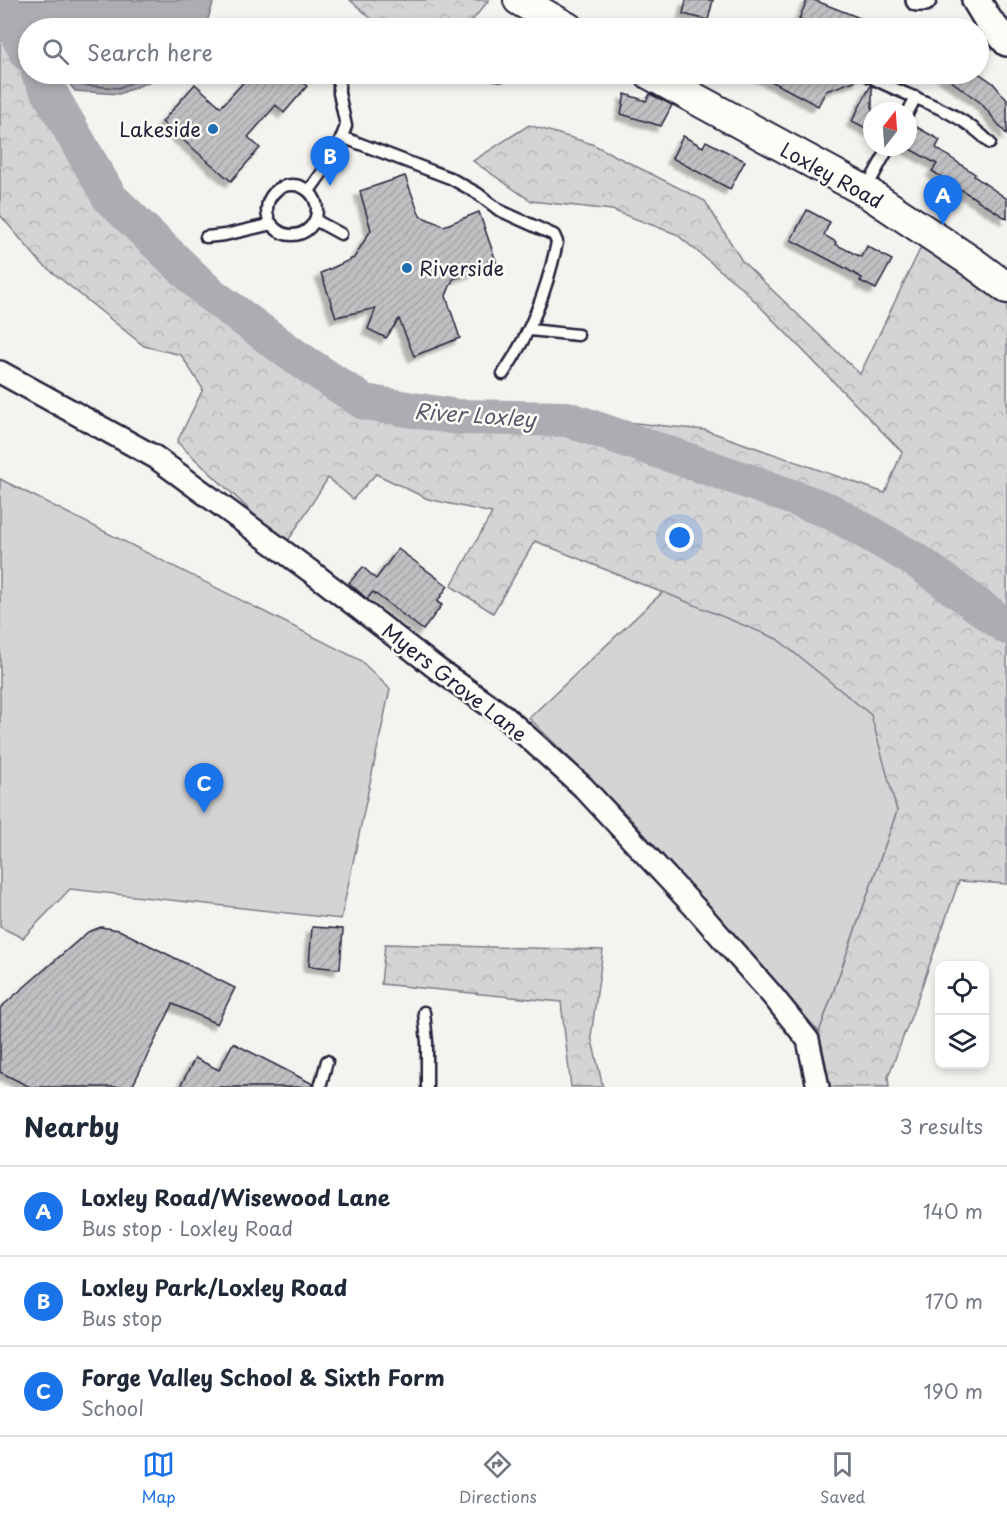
<!DOCTYPE html>
<meta charset="utf-8">
<style>
:root{--surface:#fff;--page:#f6f6f7;--text:#1f2937;--muted:#747a83;--line:#e0e1e3;--accent:#1a73e8}
body{margin:0;font-family:"Playpen Sans",sans-serif;background:var(--page);color:var(--text)}
.controls{position:absolute;right:18px;bottom:18px;display:grid;overflow:hidden;border-radius:12px;box-shadow:0 3px 9px #0003}
.controls button{width:54px;height:54px;display:grid;place-items:center;padding:0;border:0;border-bottom:2px solid var(--line);background:var(--surface);color:var(--text);font:30px sans-serif}
.compass{position:absolute;left:863px;top:102px;width:54px;height:54px;border-radius:50%;background:var(--surface);box-shadow:0 3px 9px #0003;rotate:17deg}
.you{position:absolute;left:680px;top:538px;width:21px;height:21px;margin:-15px;border:4px solid #fff;border-radius:50%;background:#1a73e8;box-shadow:0 0 0 9px #1a73e833}
.badge{display:grid;place-items:center;width:39px;height:39px;border-radius:50%;background:var(--accent);color:#fff;font-size:20px;font-weight:700}
.pin{position:absolute;translate:-50% -50px;filter:drop-shadow(0 2px 3px #0008)}
.pin::after{content:'';position:absolute;top:32px;width:21px;height:18px;background:inherit;clip-path:polygon(0 0,100% 0,50% 100%)}
.list{margin:0;padding:0;list-style:none}
h2{display:flex;justify-content:space-between;align-items:center;height:78px;margin:0;padding:0 24px;font-size:26px}
h2 small{font-size:20px;font-weight:400;color:var(--muted)}
.list li{display:grid;grid-template-columns:39px 1fr auto;gap:18px;align-items:center;box-sizing:border-box;height:90px;padding:0 24px;border-top:2px solid var(--line)}
.list b{display:block;font-size:22px;white-space:nowrap}
.list p{margin:0;font-size:20px;white-space:nowrap;color:var(--muted)}
.list em{font-size:20px;font-style:normal;color:var(--muted)}
.icon{flex:none;width:33px;height:33px;fill:none;stroke:currentColor;stroke-width:2;stroke-linecap:round;stroke-linejoin:round}
.map{position:relative;flex:none;width:1007px;height:1087px;overflow:hidden}
.search{position:absolute;background:var(--surface);box-shadow:0 3px 9px #0003;left:18px;right:18px;top:18px;height:66px;display:flex;align-items:center;gap:15px;box-sizing:border-box;padding:0 21px;border-radius:33px;color:var(--muted);font-size:22px}
.sheet{height:348px;background:var(--surface)}
nav{display:flex;justify-content:space-around;align-items:center;box-sizing:border-box;height:84px;border-top:2px solid var(--line);background:var(--surface);font-size:16px;color:var(--muted)}
nav a{display:grid;justify-items:center;gap:3px}
nav .on{color:var(--accent)}
.map>svg:first-child{display:block}
</style>
<div class="map">
<svg width="1007" height="1087" viewBox="0 0 1007 1087">
<defs>
<pattern id="forest-crowns" width="20" height="18" patternUnits="userSpaceOnUse" patternTransform="scale(1.5)"><rect width="20" height="18" fill="#d5d4d5"/><path d="M2 6a3 3 0 1 1 6 0M12 15a3 3 0 1 1 6 0" fill="none" stroke="#b7b6b8"/></pattern>
<pattern id="building-hatch" width="6" height="6" patternUnits="userSpaceOnUse" patternTransform="scale(1.5)"><rect width="6" height="6" fill="#c0bfc2"/><path d="M-1 1l2-2M0 6l6-6M5 7l2-2" fill="none" stroke="#a5a4a8"/></pattern>
<filter id="shadow"><feDropShadow dx="-5.5" dy="5.5" stdDeviation="1.5" flood-color="#0004"/></filter>
</defs>
<rect width="100%" height="100%" fill="#f4f3ef"/>
<filter id="ink" filterUnits="userSpaceOnUse"><feTurbulence type="fractalNoise" baseFrequency=".0167" numOctaves="2"/><feDisplacementMap in="SourceGraphic" scale="12" xChannelSelector="R" yChannelSelector="G"/><feConvolveMatrix kernelMatrix="1 2 1 2 8 2 1 2 1" color-interpolation-filters="sRGB"/></filter>
<g filter="url(#ink)">
<!-- forest -->
<g fill="url(#forest-crowns)" stroke="#7c7b88" stroke-width="1.5">
<polygon points="0,0 8,0 28,38 28,74 47,74 94,136 109,190 218,301 277,347 444,418 513,423 576,417 705,430 885,493 902,452 743,289 676,234 612,210 531,201 473,161 529,125 592,144 705,201 742,261 860,374 923,243 1007,302 1007,884 959,881 915,1006 888,1077 889,1087 828,1087 828,1075 819,1032 897,811 777,639 535,541 493,613 451,586 492,513 428,499 376,474 353,499 328,478 286,544 177,442 203,389 181,355 144,346 41,263 0,215"/>
<polygon points="350,0 489,0 466,28 443,28 431,21 374,21"/>
<polygon points="385,944 603,950 591,1036 603,1087 571,1087 561,1002 381,984"/>
</g>
<!-- park -->
<g fill="#d5d4d5" stroke="#7c7b88" stroke-width="1.5">
<polygon points="0,479 360,660 390,689 341,919 70,889 23,938 0,927"/>
<polygon points="663,592 777,639 871,715 897,811 819,1032 742,943 628,816 529,718"/>
</g>
<!-- water -->
<g fill="#acacb2" stroke="#757582" stroke-width="1.5">
<polygon points="18,0 214,0 205,28 34,28"/>
<polygon points="62,74 162,74 158,78 119,94 75,91"/>
</g>
<g fill="none" stroke-linecap="round" stroke-linejoin="round">
<!-- shore -->
<g stroke="#59596b" stroke-width="1.5">
<polyline points="69,74 79,85 118,88 153,74"/>
<polyline points="79,74 83,78 117,81 135,74"/>
</g>
<!-- stream -->
<polyline stroke="#757582" stroke-width="6" points="56,104 68,96"/>
<!-- river -->
<g stroke="#acacb2" stroke-width="36">
<polyline points="0,1 28,54"/>
<polyline points="39,74 110,198 210,294 293,355 364,402 457,417 567,419 753,483 830,511 917,561 1007,627"/>
</g>
</g>
<!-- building -->
<g fill="url(#building-hatch)" stroke="#22223b" stroke-width="1.5" filter="url(#shadow)">
<polygon points="686,0 713,0 708,20 683,14"/>
<polygon points="807,0 814,0 883,27 883,28 821,28 799,19"/>
<polygon points="251,74 293,74 307,86 284,113 276,105 248,137 260,148 231,181 162,122 195,84 221,107"/>
<polygon points="758,74 858,74 860,79 826,91 818,106"/>
<polygon points="942,74 980,74 993,83 1007,100 1007,135 981,103"/>
<polygon points="871,85 872,86 872,131 852,121"/>
<polygon points="625,94 646,101 650,94 672,105 661,126 621,114"/>
<polygon points="913,125 940,140 936,148 975,174 974,176 1007,199 1007,219 932,171 937,164 908,148 908,134"/>
<polygon points="683,136 703,147 706,141 745,161 730,189 672,158"/>
<polygon points="405,176 420,216 444,226 479,212 497,264 453,279 446,296 460,338 414,356 399,319 386,338 368,329 376,308 336,317 321,273 354,258 371,230 360,191"/>
<polygon points="807,210 830,222 824,235 836,242 835,244 861,257 867,246 892,260 876,289 860,281 862,278 843,267 791,240"/>
<polygon points="398,549 448,586 437,602 442,605 423,630 373,592 367,599 349,583 363,567 376,579"/>
<polygon points="101,927 119,930 235,988 217,1024 173,1004 132,1087 30,1087 0,1072 0,1008 88,932"/>
<polygon points="312,927 343,929 340,969 309,966"/>
<polygon points="233,1043 313,1084 313,1087 180,1087 195,1058 219,1070"/>
</g>
<g fill="none" stroke-linecap="round" stroke-linejoin="round">
<!-- service casing -->
<g stroke="#22223b" stroke-width="15">
<g id="service">
<polyline points="496,74 500,75 507,74"/>
<path d="M 865,74 C 906,98 956,107 990,143"/>
<polyline points="908,112 916,97"/>
<path d="M 342,137 L 450,178 L 477,193 L 499,210 L 554,235 L 557,242 C 547,291 531,332 503,374"/>
<circle cx="292" cy="210" r="25"/>
<polyline points="866,189 889,147"/>
<polyline points="309,191 329,163 339,144 346,126 339,93 339,74"/>
<polyline points="315,220 341,234"/>
<polyline points="206,237 225,235 272,224"/>
<polyline points="530,330 578,335"/>
<polyline points="424,1012 427,1042 427,1087"/>
<polyline points="320,1087 327,1061"/>
</g>
</g>
<!-- minor casing -->
<g stroke="#22223b" stroke-width="26">
<g id="minor">
<polyline points="917,0 925,0"/>
<polyline points="0,372 155,457 321,579 436,668 503,715 583,787 700,913 772,995 808,1040 818,1087"/>
</g>
</g>
<!-- tertiary casing -->
<g stroke="#22223b" stroke-width="32">
<polyline id="tertiary" points="976,0 988,20 1007,42"/>
</g>
<!-- secondary casing -->
<g stroke="#22223b" stroke-width="34">
<g id="secondary">
<polyline points="519,0 568,28"/>
<polyline points="650,74 865,191 972,262 1007,288"/>
</g>
</g>
<!-- service -->
<use href="#service" stroke="#fdfcf7" stroke-width="10"/>
<!-- minor -->
<use href="#minor" stroke="#fdfcf7" stroke-width="21"/>
<!-- tertiary -->
<use href="#tertiary" stroke="#fdfcf7" stroke-width="27"/>
<!-- secondary -->
<use href="#secondary" stroke="#fdfcf7" stroke-width="30"/>
</g>
</g>
<!-- markers -->
<g fill="#1f6fb2" stroke="#fdfcf7" stroke-width="2">
<circle cx="213" cy="129" r="6"/>
<circle cx="407" cy="268" r="6"/>
</g>
<g text-anchor="middle" dominant-baseline="central" stroke-width="5" stroke-linejoin="round" paint-order="stroke">
<!-- poi labels -->
<g font-size="20" fill="#22223b" stroke="#fdfcf7" text-anchor="end">
<text x="201" y="129">Lakeside</text>
<text x="419" y="268" text-anchor="start">Riverside</text>
</g>
<!-- street labels -->
<g font-size="20" fill="#22223b" stroke="#fdfcf7">
<text transform="translate(832 175) rotate(29)">Loxley Road</text>
<text transform="translate(455 682) rotate(38)">Myers Grove Lane</text>
</g>
<!-- water labels -->
<g font-size="21" font-style="italic" fill="#59596b" stroke="#fdfcf7">
<text transform="translate(475 414) rotate(4)">River Loxley</text>
</g>
</g>
</svg>
<div class="controls">
<button><svg class="icon" aria-label="locate" viewBox="0 0 24 24"><circle cx="12" cy="12" r="6"/><path d="M12 2v4M12 18v4M2 12h4M18 12h4"/></svg></button>
<button><svg class="icon" aria-label="layers" viewBox="0 0 24 24"><path d="M12 4l9 5-9 5-9-5zM3 14l9 5 9-5"/></svg></button>
</div>
<svg class="compass" viewBox="-18 -18 36 36"><path d="M0-13l5 13h-10z" fill="#e53935"/><path d="M0 13l5-13h-10z" fill="#747a83"/></svg>
<div class="you"></div>
<div class="pin badge" style="left:943px;top:225px">A</div>
<div class="pin badge" style="left:330px;top:186px">B</div>
<div class="pin badge" style="left:204px;top:813px">C</div>
<div class="search"><svg class="icon" aria-label="search" viewBox="0 0 24 24"><circle cx="10" cy="10" r="6"/><path d="M15 15l6 6"/></svg>Search here</div>
</div>
<section class="sheet">
<h2>Nearby<small>3 results</small></h2>
<ul class="list">
<li><span class="badge">A</span><div><b>Loxley Road/Wisewood Lane</b><p>Bus stop · Loxley Road</p></div><em>140 m</em></li>
<li><span class="badge">B</span><div><b>Loxley Park/Loxley Road</b><p>Bus stop</p></div><em>170 m</em></li>
<li><span class="badge">C</span><div><b>Forge Valley School &amp; Sixth Form</b><p>School</p></div><em>190 m</em></li>
</ul>
</section>
<nav>
<a class="on"><svg class="icon" aria-label="map" viewBox="0 0 24 24"><path d="M3 6l6-2 6 2 6-2v14l-6 2-6-2-6 2zM9 4v14M15 6v14"/></svg>Map</a>
<a><svg class="icon" aria-label="directions" viewBox="0 0 24 24"><path d="M12 3l9 9-9 9-9-9zM9 14v-3h6M13 9l2 2-2 2"/></svg>Directions</a>
<a><svg class="icon" aria-label="saved" viewBox="0 0 24 24"><path d="M7 4h10v16l-5-4-5 4z"/></svg>Saved</a>
</nav>
